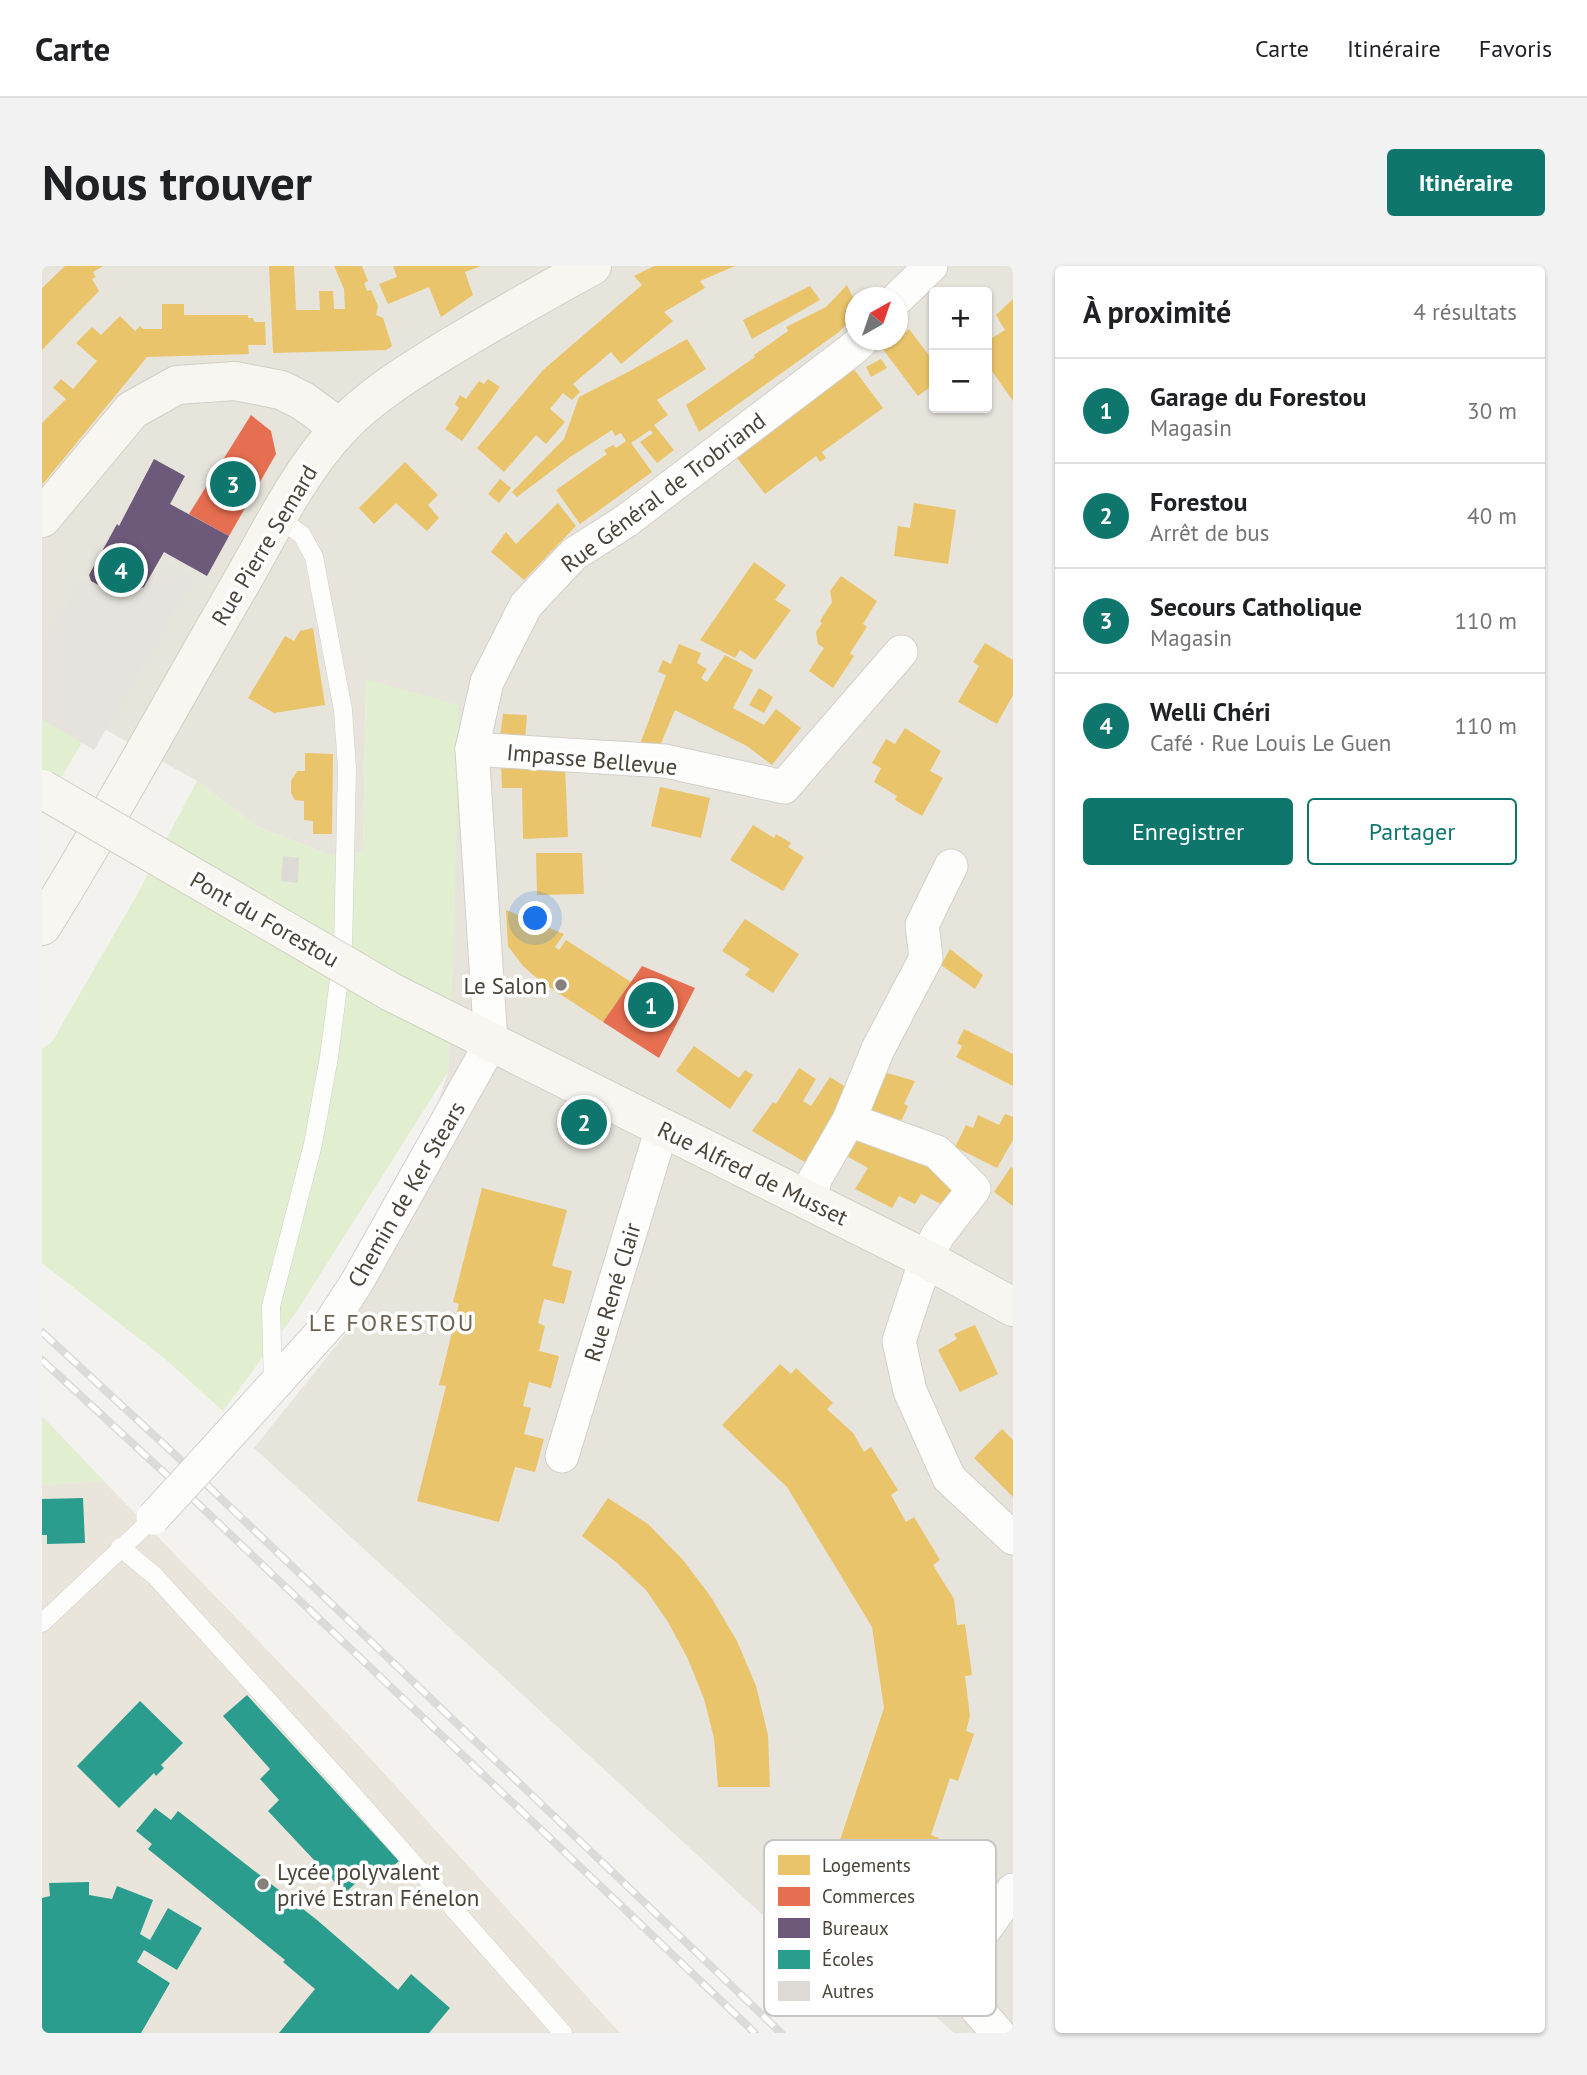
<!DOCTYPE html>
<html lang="fr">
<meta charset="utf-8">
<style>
:root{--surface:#fff;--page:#f2f2f2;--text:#202124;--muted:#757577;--line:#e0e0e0;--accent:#0f766e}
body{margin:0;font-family:"PT Sans",sans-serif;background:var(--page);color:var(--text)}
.controls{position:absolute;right:21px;top:21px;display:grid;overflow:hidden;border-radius:7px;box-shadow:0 2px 5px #0004}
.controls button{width:63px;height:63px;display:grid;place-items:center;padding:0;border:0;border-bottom:2px solid var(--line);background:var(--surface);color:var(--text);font:35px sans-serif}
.compass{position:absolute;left:803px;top:21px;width:63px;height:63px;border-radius:50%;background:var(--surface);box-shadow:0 2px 5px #0004;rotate:40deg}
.you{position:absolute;left:494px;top:653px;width:24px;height:24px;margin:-18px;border:5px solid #fff;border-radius:50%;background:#1a73e8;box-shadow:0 0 0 10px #1a73e833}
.badge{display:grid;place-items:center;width:46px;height:46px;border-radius:50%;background:var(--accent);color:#fff;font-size:23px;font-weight:700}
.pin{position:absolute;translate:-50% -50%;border:4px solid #fff;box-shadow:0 2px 7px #0006}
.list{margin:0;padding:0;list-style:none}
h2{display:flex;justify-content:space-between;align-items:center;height:91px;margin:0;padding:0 28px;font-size:30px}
h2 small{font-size:23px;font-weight:400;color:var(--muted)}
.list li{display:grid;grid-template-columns:46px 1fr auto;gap:21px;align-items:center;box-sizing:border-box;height:105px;padding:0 28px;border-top:2px solid var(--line)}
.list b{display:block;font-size:26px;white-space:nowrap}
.list p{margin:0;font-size:23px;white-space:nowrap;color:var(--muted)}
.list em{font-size:23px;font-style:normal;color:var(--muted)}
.actions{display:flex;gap:14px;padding:21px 28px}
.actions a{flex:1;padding:16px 0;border:2px solid var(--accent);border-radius:7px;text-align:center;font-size:24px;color:var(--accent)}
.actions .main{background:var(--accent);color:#fff}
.map{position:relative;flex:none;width:971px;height:1767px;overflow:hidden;border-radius:7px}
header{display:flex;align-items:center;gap:42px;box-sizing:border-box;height:98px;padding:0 35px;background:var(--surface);border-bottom:2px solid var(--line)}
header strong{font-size:33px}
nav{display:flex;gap:38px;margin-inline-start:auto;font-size:24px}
.intro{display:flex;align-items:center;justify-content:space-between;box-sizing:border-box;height:168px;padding:0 42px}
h1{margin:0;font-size:49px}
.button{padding:18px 32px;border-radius:7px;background:var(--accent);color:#fff;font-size:24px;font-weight:700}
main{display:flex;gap:42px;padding:0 42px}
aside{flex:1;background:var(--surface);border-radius:7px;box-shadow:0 2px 5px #0004}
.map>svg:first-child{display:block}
</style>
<header>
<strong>Carte</strong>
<nav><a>Carte</a><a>Itinéraire</a><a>Favoris</a></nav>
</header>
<div class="intro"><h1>Nous trouver</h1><a class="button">Itinéraire</a></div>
<main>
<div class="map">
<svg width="971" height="1767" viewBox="0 0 971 1767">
<rect width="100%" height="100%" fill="#f4f2ee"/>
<!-- residential -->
<path fill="#e7e4dc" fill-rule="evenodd" d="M 0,0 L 971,0 L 971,1767 L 912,1767 L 813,1678 L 787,1710 L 212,1182 L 301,1071 L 349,982 L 406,806 L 409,749 L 324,414 L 321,586 L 288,589 L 216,561 L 155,515 L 0,428 ZM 892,26 L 945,26 L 945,142 L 892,142 ZM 814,32 L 856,32 L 856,74 L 814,74 Z"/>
<!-- education -->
<polygon fill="#eae5da" points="62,1215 308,1470 578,1767 0,1767 0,1219"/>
<!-- green -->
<g fill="#e1eecf">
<polygon points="324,413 417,439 412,679 406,806 255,1045 181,1145 122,1092 0,997 0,783 10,776 96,627 155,515 216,561 288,589 321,586"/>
<polygon points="0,428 52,457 0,543"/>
<polygon points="0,1150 62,1215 0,1219"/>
</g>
<!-- parking -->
<polygon fill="#e6e3df" points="126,296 152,311 52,484 0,453 0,379 39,313 80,337 107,328"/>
<!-- homes -->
<g fill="#e9c46a">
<polygon points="23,0 61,0 51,6 54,11 50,13 57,25 0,84 0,22"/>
<polygon points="227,0 252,0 254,44 278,44 277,25 291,25 292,43 303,43 302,23 292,0 320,0 326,15 322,17 325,25 329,24 336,40 334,49 341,52 350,80 344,84 231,87"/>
<polygon points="351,0 439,0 423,6 431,29 399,51 387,21 346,38 337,18 355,11"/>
<polygon points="612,0 693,0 658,15 663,22 622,46 631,55 579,98 569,86 531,118 538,126 530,134 521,127 508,143 523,156 504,178 494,169 462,206 435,182 501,104 600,19 592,10"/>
<polygon points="805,19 813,36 813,49 797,66 657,166 644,139 713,91 712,89 746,65 744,61 784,41"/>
<polygon points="768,20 778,34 710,73 701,54"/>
<polygon points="971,33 971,135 945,98 945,75 963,64 954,49"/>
<polygon points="120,38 142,38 142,49 206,49 206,52 211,52 212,56 223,56 224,79 206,79 207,88 105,91 0,219 0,157 24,133 11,122 19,113 31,123 55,95 34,77 50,61 59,69 78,50 93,65 98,60 101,63 120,63"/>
<polygon points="867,63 892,96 892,118 876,130 840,82 848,77 846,75 856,74 856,69 859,70"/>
<polygon points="645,73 664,103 615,134 626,149 612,159 632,184 615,197 598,176 611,167 608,164 589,177 610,206 538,258 514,224 565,188 562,184 571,179 574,182 584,175 579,167 573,170 570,164 528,191 475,231 470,226 522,173 537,131 586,106"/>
<polygon points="839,93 845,102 829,111 824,101"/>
<polygon points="811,102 841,142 780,186 784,192 778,196 774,190 723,228 692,188"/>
<polygon points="446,113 458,121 420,175 403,163 417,142 413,138 418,129 424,133 437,115 442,118"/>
<polygon points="363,196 396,229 386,239 397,252 385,265 354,237 332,258 317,242"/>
<polygon points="458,213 469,222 457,237 446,228"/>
<polygon points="516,237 534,260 482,314 449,286 464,266 474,278"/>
<polygon points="872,237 914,244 906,298 852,290 856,260 868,262"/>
<polygon points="712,296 744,319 733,334 749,344 713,394 698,384 693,392 658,374"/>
<polygon points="799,310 835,335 821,358 825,361 808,387 812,390 791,422 767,405 782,382 776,378 774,366 780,357 778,355 790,336 788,325"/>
<polygon points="271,362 283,439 232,447 206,432 243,370 252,375 258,365"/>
<polygon points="943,377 971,394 971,429 955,458 916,436 937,400 931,396"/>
<polygon points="637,378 659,387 655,397 665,403 659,412 665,416 683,389 711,404 691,442 722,459 734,443 759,462 730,499 705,480 633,444 617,482 596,483 624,409 616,406 621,394 629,398"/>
<polygon points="717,422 731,431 722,447 707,439"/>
<polygon points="461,448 485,449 483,474 458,472"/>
<polygon points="863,462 899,485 888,505 901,512 880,550 853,534 855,530 832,516 839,502 830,497 844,473 853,478"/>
<polygon points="263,487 291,488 290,568 271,568 271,555 262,554 262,535 253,534 249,527 249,515 255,505 263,505"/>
<polygon points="459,498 523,500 526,571 481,573 480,522 460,522"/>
<polygon points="618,521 668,532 659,572 609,560"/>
<polygon points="711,559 732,572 734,568 749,577 746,581 762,591 741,625 688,594"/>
<polygon points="494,587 540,587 542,628 495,629"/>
<polygon points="464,644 522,668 513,681 517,684 524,674 589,716 561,756 498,715 481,700 466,680"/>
<polygon points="703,653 757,688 731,727 703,709 708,703 680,685"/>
<polygon points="908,683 941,709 933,723 899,699"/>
<polygon points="922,763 971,788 971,820 914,791 920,780 915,777"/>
<polygon points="652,780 697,812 703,804 711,809 688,843 634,805"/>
<polygon points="757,802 774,813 761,835 769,840 788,811 807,823 766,898 710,865 731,836 734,838"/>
<polygon points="845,807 873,815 862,838 866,840 856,862 816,848 835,826"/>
<polygon points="963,848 971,851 971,874 955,902 913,881 924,859 931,862 936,849 957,859"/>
<polygon points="814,864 917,916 901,939 879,928 873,938 857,930 850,942 813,923 826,902 801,888"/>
<polygon points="969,901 971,902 971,940 952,926"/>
<polygon points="440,922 525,944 510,1000 530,1005 522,1038 502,1033 496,1057 503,1060 497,1085 517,1090 509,1122 487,1116 481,1140 489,1142 482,1168 502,1173 493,1206 473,1201 457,1256 375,1235 404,1120 397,1119 417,1038 411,1036"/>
<polygon points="933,1059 956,1108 918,1126 896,1084 915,1073 912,1068"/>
<polygon points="738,1098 749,1108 754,1102 791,1137 785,1143 811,1167 822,1186 829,1181 856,1224 849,1229 864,1256 872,1251 898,1294 891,1299 912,1333 915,1359 923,1358 930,1409 923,1410 928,1450 924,1465 932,1468 916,1515 908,1512 889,1569 897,1572 881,1622 792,1592 842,1442 830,1361 745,1221 680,1159"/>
<polygon points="960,1163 971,1174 971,1231 932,1192"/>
<polygon points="566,1232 606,1258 641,1294 669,1331 695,1375 714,1420 726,1469 728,1521 676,1521 672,1472 662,1433 646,1393 626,1356 604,1324 574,1296 540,1270"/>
</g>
<!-- shops -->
<g fill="#e76f51">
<polygon points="209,149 229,165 234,188 187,270 147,248"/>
<polygon points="600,700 653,722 617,792 561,756"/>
</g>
<!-- offices -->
<polygon fill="#6d597a" points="112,193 143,210 128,238 187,270 165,310 122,286 102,321 77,330 49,315 47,309 75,258 77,260"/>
<!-- schools -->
<g fill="#2a9d8f">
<polygon points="41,1232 43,1277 5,1278 5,1269 0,1269 0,1233"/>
<polygon points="205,1429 357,1595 336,1614 327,1605 303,1627 226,1545 237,1534 218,1513 228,1503 181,1450"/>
<polygon points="98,1435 141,1477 119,1499 122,1502 114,1510 112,1507 77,1542 35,1500"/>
<polygon points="113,1542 129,1554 136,1545 275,1654 356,1724 369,1708 408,1742 387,1767 237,1767 273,1723 241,1696 243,1694 106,1583 110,1578 94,1565"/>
<polygon points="47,1616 47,1629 70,1633 75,1620 111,1634 98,1668 108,1674 126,1642 160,1662 135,1704 102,1684 95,1696 128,1717 99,1767 0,1767 0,1632 8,1630 7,1617"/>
</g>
<!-- building -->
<polygon fill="#dedbd6" points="241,590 257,592 256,617 239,615"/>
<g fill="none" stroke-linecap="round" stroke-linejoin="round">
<!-- lane casing -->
<g stroke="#d2d0cb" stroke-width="19">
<g id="lane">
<polyline points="231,1121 229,1040 271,878 287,791 301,682 305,503 301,444 272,291 260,269 237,252"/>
<polyline points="78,1281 113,1310 298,1514 521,1767"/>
<polyline points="0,1357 103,1260"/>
</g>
</g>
<!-- street casing -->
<g stroke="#d2d0cb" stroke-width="35">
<g id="street">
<polyline points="856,32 889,0"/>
<polyline points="430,483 623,495 742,521 859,386"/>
<polyline points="807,854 836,783 884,692 880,659 909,600"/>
<polyline points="768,935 773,913 807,854 895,886 932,923 896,969 884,993 857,1075 868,1125 907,1212 971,1272"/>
<polyline points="520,1190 620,862"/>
<polyline points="166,1192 289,1056 315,1016 449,777 430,483 445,416 484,339 532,288 584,255 812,82 820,74"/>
<polyline points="956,1767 908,1712 971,1624"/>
</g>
</g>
<!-- secondary casing -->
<g stroke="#d3cfc5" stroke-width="40">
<g id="secondary">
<polyline points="0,252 90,144 135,119 193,115 239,124 261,135 298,162"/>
<path d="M 0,660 C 69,550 130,435 196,322 C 227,269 255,208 298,162 C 329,129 369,105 408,81 C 455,53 502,26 550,0"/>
<polyline points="349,726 884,993 971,1041"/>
</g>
</g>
<!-- lane -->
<use href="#lane" stroke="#fdfdfc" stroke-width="18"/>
<!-- street -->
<use href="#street" stroke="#fdfdfc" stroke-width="33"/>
<!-- secondary -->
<use href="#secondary" stroke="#f7f6f1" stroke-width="38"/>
<!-- rail casing -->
<g stroke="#dbdbda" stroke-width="8">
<g id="rail">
<polyline points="0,1066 141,1196"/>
<polyline points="0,1094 128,1212"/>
<polyline points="165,1219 739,1767"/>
<polyline points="150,1232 713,1767"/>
</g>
</g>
<!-- rail -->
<use href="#rail" stroke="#fff" stroke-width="5" stroke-dasharray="16" stroke-linecap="butt"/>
<!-- street-bridge casing -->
<g stroke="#d2d0cb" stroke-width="35" stroke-linecap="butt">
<polyline id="street-bridge" points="111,1252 166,1192"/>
</g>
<!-- secondary-bridge casing -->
<g stroke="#d3cfc5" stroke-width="40" stroke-linecap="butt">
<polyline id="secondary-bridge" points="0,523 349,726"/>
</g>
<!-- street-bridge -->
<use href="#street-bridge" stroke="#fdfdfc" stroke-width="33"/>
<!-- secondary-bridge -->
<use href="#secondary-bridge" stroke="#f7f6f1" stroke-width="38"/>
</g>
<!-- markers -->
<g fill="#868178" stroke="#fff" stroke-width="2.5">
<circle cx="519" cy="719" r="7"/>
<circle cx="221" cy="1618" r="7"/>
</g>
<g text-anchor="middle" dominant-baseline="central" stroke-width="7" stroke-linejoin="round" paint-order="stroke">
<!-- street labels -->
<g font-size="23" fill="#4b4439" stroke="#fff">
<text transform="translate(621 226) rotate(-37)">Rue Général de Trobriand</text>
<text transform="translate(222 279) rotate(-59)">Rue Pierre Semard</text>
<text transform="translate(550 493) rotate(5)">Impasse Bellevue</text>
<text transform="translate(223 653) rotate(30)">Pont du Forestou</text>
<text transform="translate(711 907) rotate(26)">Rue Alfred de Musset</text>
<text transform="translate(364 928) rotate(-60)">Chemin de Ker Stears</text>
<text transform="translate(570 1026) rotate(-73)">Rue René Clair</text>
</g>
<!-- poi labels -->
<g font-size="23" fill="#4b4439" stroke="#fff" text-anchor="end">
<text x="505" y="719">Le Salon</text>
<text x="235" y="1605" text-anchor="start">Lycée polyvalent<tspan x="235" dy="26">privé Estran Fénelon</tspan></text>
</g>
<!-- neighbourhood labels -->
<g font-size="24" letter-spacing="2" fill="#6e6250" stroke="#fff">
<text x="350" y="1056">LE FORESTOU</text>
</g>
</g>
<!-- legend -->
<rect x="722" y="1574" width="232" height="176" rx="10" fill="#fff" stroke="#c9c7c4" stroke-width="2"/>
<rect x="736" y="1589" width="32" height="20" fill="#e9c46a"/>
<rect x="736" y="1621" width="32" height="19" fill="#e76f51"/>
<rect x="736" y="1652" width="32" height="20" fill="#6d597a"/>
<rect x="736" y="1684" width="32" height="19" fill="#2a9d8f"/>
<rect x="736" y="1715" width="32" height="20" fill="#dedbd6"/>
<g font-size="19" fill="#4b4439">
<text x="780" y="1606">Logements</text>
<text x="780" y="1637">Commerces</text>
<text x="780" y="1669">Bureaux</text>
<text x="780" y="1700">Écoles</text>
<text x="780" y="1732">Autres</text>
</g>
</svg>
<div class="controls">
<button>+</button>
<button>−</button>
</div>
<svg class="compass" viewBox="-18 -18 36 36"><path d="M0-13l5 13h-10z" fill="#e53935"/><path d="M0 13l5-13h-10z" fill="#757577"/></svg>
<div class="you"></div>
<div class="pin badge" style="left:609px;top:739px">1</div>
<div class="pin badge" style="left:542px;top:856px">2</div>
<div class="pin badge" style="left:191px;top:218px">3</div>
<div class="pin badge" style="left:79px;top:304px">4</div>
</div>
<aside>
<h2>À proximité<small>4 résultats</small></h2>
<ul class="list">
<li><span class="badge">1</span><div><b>Garage du Forestou</b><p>Magasin</p></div><em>30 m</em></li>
<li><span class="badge">2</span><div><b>Forestou</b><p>Arrêt de bus</p></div><em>40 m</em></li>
<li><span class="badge">3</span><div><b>Secours Catholique</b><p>Magasin</p></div><em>110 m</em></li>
<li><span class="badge">4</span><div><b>Welli Chéri</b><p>Café · Rue Louis Le Guen</p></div><em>110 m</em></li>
</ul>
<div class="actions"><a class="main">Enregistrer</a><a>Partager</a></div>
</aside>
</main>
